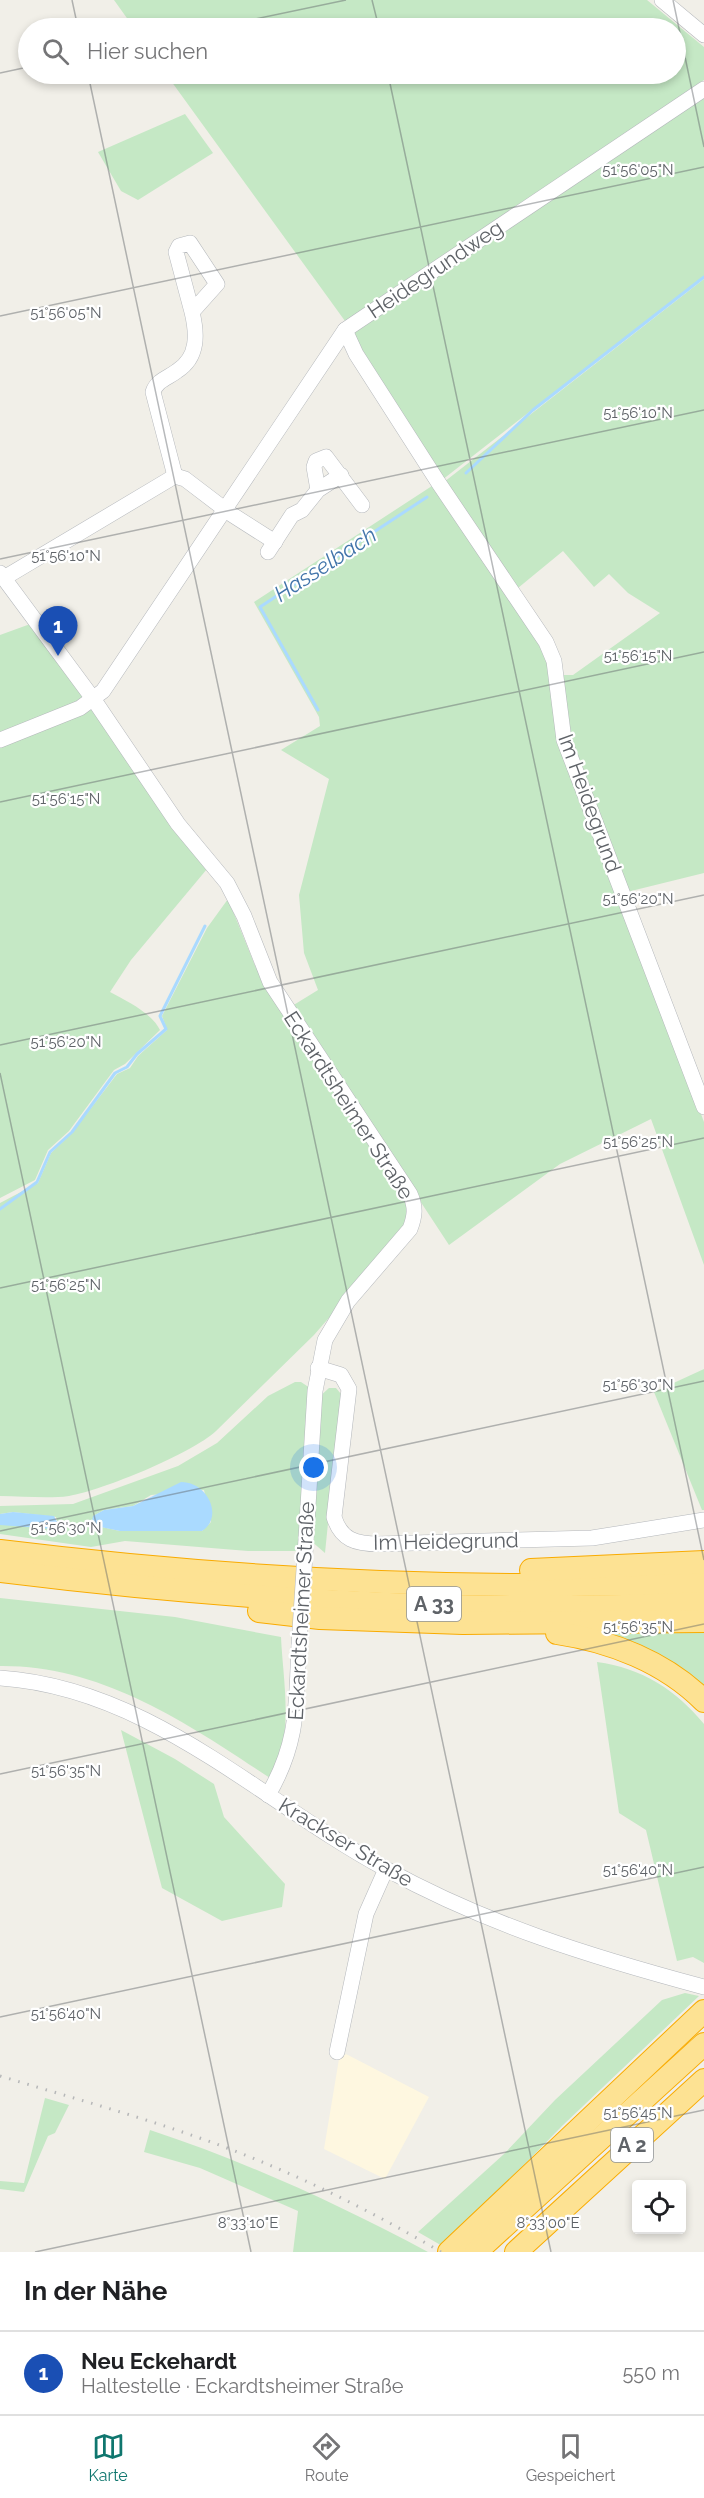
<!DOCTYPE html>
<html lang="de">
<meta charset="utf-8">
<style>
:root{--surface:#fff;--page:#f6f6f6;--text:#202124;--muted:#757577;--line:#e0e0e0;--accent:#0f766e}
body{margin:0;font-family:Raleway,sans-serif;background:var(--page);color:var(--text)}
.controls{position:absolute;right:18px;bottom:18px;display:grid;overflow:hidden;border-radius:6px;box-shadow:0 3px 9px #0003}
.controls button{width:54px;height:54px;display:grid;place-items:center;padding:0;border:0;border-bottom:2px solid var(--line);background:var(--surface);color:var(--text);font:30px sans-serif}
.you{position:absolute;left:314px;top:1468px;width:21px;height:21px;margin:-15px;border:4px solid #fff;border-radius:50%;background:#1a73e8;box-shadow:0 0 0 9px #1a73e833}
.badge{display:grid;place-items:center;width:39px;height:39px;border-radius:50%;background:var(--accent);color:#fff;font-size:20px;font-weight:700}
.pin{position:absolute;translate:-50% -50px;filter:drop-shadow(0 2px 3px #0008)}
.pin::after{content:'';position:absolute;top:32px;width:21px;height:18px;background:inherit;clip-path:polygon(0 0,100% 0,50% 100%)}
.list{margin:0;padding:0;list-style:none}
h2{display:flex;justify-content:space-between;align-items:center;height:78px;margin:0;padding:0 24px;font-size:26px}
h2 small{font-size:20px;font-weight:400;color:var(--muted)}
.list li{display:grid;grid-template-columns:39px 1fr auto;gap:18px;align-items:center;box-sizing:border-box;height:84px;padding:0 24px;border-top:2px solid var(--line)}
.list b{display:block;font-size:22px;white-space:nowrap}
.list p{margin:0;font-size:20px;white-space:nowrap;color:var(--muted)}
.list em{font-size:20px;font-style:normal;color:var(--muted)}
.icon{flex:none;width:33px;height:33px;fill:none;stroke:currentColor;stroke-width:2;stroke-linecap:round;stroke-linejoin:round}
.map{position:relative;flex:none;width:704px;height:2252px;overflow:hidden}
.search{position:absolute;background:var(--surface);box-shadow:0 3px 9px #0003;left:18px;right:18px;top:18px;height:66px;display:flex;align-items:center;gap:15px;box-sizing:border-box;padding:0 21px;border-radius:33px;color:var(--muted);font-size:22px}
.sheet{height:162px;background:var(--surface)}
nav{display:flex;justify-content:space-around;align-items:center;box-sizing:border-box;height:84px;border-top:2px solid var(--line);background:var(--surface);font-size:16px;color:var(--muted)}
nav a{display:grid;justify-items:center;gap:3px}
nav .on{color:var(--accent)}
.map>svg:first-child{display:block}
</style>
<div class="map">
<svg width="704" height="2252" viewBox="0 0 704 2252">
<rect width="100%" height="100%" fill="#f1efe8"/>
<!-- commercial -->
<polygon fill="#fef7e0" points="346,2054 429,2097 385,2179 324,2149 339,2059"/>
<!-- green -->
<g fill="#c5e8c5" fill-rule="evenodd">
<polygon points="114,0 647,0 704,47 704,80 345,321 166,74 676,74 676,28 134,28"/>
<polygon points="704,97 704,276 442,480 353,340 353,332"/>
<polygon points="185,114 213,153 138,200 121,191 98,152"/>
<polygon points="704,279 704,873 627,892 567,731 563,675 573,675 660,613 628,593 609,574 594,587 563,551 518,588 444,482"/>
<polygon points="435,484 544,652 551,676 557,735 704,1122 704,1265 651,1119 560,1164 449,1245 292,1006 318,990 304,953 299,895 329,779 281,750 320,726 319,717 254,602"/>
<polygon points="33,623 86,698 0,735 0,635"/>
<path d="M 90,710 L 94,710 L 207,869 L 131,960 L 110,992 C 126,1001 151,1012 160,1030 L 125,1064 L 114,1070 L 69,1131 L 48,1150 L 35,1180 L 0,1198 L 0,745 Z"/>
<path d="M 228,899 L 256,968 L 407,1199 L 407,1228 L 314,1335 L 216,1431 C 191,1454 103,1490 69,1496 C 47,1499 23,1496 0,1496 L 0,1203 L 38,1183 L 51,1153 L 72,1133 L 117,1074 L 130,1068 L 138,1056 L 167,1030 L 162,1016 L 207,928 Z"/>
<polygon points="704,1369 704,1510 702,1510 654,1392"/>
<path d="M 295,1382 L 301,1382 L 310,1388 L 300,1551 L 248,1551 L 125,1541 L 91,1547 L 0,1534 L 0,1525 L 58,1524 L 56,1517 L 13,1512 L 0,1514 L 0,1506 L 73,1504 L 178,1466 L 217,1443 L 268,1396 ZM 204,1490 L 211,1522 L 202,1531 L 120,1531 L 97,1526 L 93,1516 L 104,1510 L 133,1506 L 151,1495 Z"/>
<polygon points="329,1388 336,1388 341,1394 325,1553 310,1540 318,1398"/>
<path d="M 0,1598 L 175,1617 L 281,1637 C 283,1682 295,1738 270,1778 C 187,1723 102,1665 0,1666 Z"/>
<polygon points="704,1628 704,1691 600,1633"/>
<path d="M 597,1662 C 642,1668 676,1690 704,1724 L 704,1963 L 693,1957 L 677,1961 L 646,1830 L 619,1813 Z"/>
<polygon points="121,1730 175,1759 214,1784 224,1817 285,1884 282,1907 222,1921 162,1888"/>
<polygon points="685,1993 699,1996 562,2126 444,2247 418,2232 504,2154 555,2100 662,2000"/>
<polygon points="45,2098 69,2105 55,2133 48,2136 24,2192 0,2189 0,2181 24,2183"/>
<path d="M 150,2130 C 247,2162 338,2204 428,2252 L 293,2252 L 298,2211 L 200,2168 L 144,2152 Z"/>
</g>
<!-- water -->
<g fill="#aadaff">
<path d="M 181,1482 C 208,1482 224,1517 202,1531 L 120,1531 L 91,1525 L 93,1516 L 104,1510 L 133,1506 Z"/>
<polygon points="13,1512 54,1516 58,1524 53,1529 0,1525 0,1514"/>
</g>
<g fill="none" stroke-linecap="round" stroke-linejoin="round">
<!-- stream -->
<g stroke="#aadaff" stroke-width="3">
<polyline points="466,473 533,410 704,277"/>
<polyline points="318,710 260,607 427,497"/>
<polyline points="0,1209 37,1182 50,1152 72,1132 115,1073 127,1067 137,1054 166,1029 160,1016 205,926"/>
</g>
<!-- minor casing -->
<g stroke="#b5b8bc" stroke-width="16">
<g id="minor">
<polyline points="662,0 704,35"/>
<polyline points="345,330 356,354 438,482 546,642 554,661 564,740 704,1107"/>
<path d="M 175,476 L 153,392 C 157,380 168,378 177,371 C 199,357 197,333 192,312 L 217,284 L 190,243 L 179,246 L 176,252 L 192,312"/>
<polyline points="318,490 314,467 316,461 326,457 362,505"/>
<polyline points="268,552 292,515 302,510 318,490 341,475"/>
<path d="M 0,573 L 94,700 L 178,824 L 227,883 L 244,916 L 270,982 L 410,1194 C 416,1207 415,1216 410,1229 L 348,1301 L 325,1340 L 315,1391 L 306,1539"/>
<polyline points="4,578 175,476 185,479 231,514 275,542"/>
<polyline points="0,740 80,708 103,691 345,330 704,89"/>
<path d="M 318,1368 L 341,1375 L 349,1389 L 334,1517 C 341,1540 356,1544 379,1544 L 592,1538 L 704,1520"/>
<path d="M 0,1678 C 150,1688 260,1801 386,1869 C 488,1925 592,1957 704,1987"/>
<path d="M 268,1795 C 299,1742 296,1705 299,1645"/>
<polyline points="337,2052 366,1914 386,1869"/>
</g>
</g>
<!-- highway casing -->
<g stroke="#f9ab00" stroke-width="24">
<g id="highway">
<path d="M 0,1551 C 188,1574 374,1586 563,1585 C 610,1584 657,1585 704,1583"/>
<polyline points="531,1570 704,1562"/>
<path d="M 0,1571 C 233,1600 469,1615 704,1603"/>
<polyline points="259,1611 320,1618 463,1623 704,1621"/>
<path d="M 557,1633 C 611,1641 665,1662 704,1701"/>
<polyline points="449,2252 704,2011"/>
<polyline points="476,2252 704,2044"/>
<polyline points="516,2252 704,2080"/>
</g>
</g>
<!-- minor -->
<use href="#minor" stroke="#fff" stroke-width="15"/>
<!-- highway -->
<use href="#highway" stroke="#fde293" stroke-width="22"/>
<!-- rail -->
<path stroke="#b6b7b8" stroke-width="3" stroke-dasharray="1.5 8" stroke-linecap="butt" d="M 0,2076 C 76,2099 153,2120 227,2148 C 301,2176 373,2212 441,2252"/>
<!-- minor-bridge casing -->
<g stroke="#b5b8bc" stroke-width="16" stroke-linecap="butt">
<polyline id="minor-bridge" points="299,1645 306,1539"/>
</g>
<!-- minor-bridge -->
<use href="#minor-bridge" stroke="#fff" stroke-width="15"/>
</g>
<!-- ticks -->
<path fill="none" stroke="#5f6368" stroke-width="1.5" stroke-opacity="0.45" d="M 72,0 L 78,28M 372,0 L 379,28M 673,0 L 704,147M 212,28 L 346,0M 0,73 L 28,67M 88,74 L 551,2252M 388,74 L 704,1560M 0,316 L 704,167M 0,559 L 704,410M 0,802 L 704,652M 0,1045 L 704,895M 0,1073 L 251,2252M 0,1288 L 704,1138M 0,1531 L 704,1381M 0,1774 L 704,1624M 0,2017 L 704,1867M 35,2252 L 704,2110"/>
<g text-anchor="middle" dominant-baseline="central" stroke-width="4.5" stroke-linejoin="round" paint-order="stroke">
<!-- shield labels -->
<g fill="#fff" stroke="#8f9295" stroke-width="1.5">
<rect x="407" y="1587" width="54" height="34" rx="4.5"/>
<rect x="611" y="2128" width="42" height="34" rx="4.5"/>
</g>
<g font-size="20" font-weight="bold" fill="#5f6368">
<text x="434" y="1604">A 33</text>
<text x="632" y="2145">A 2</text>
</g>
<!-- street labels -->
<g font-size="21" fill="#5f6368" stroke="#fff">
<text transform="translate(435 269) rotate(-34)">Heidegrundweg</text>
<text transform="translate(590 803) rotate(70)">Im Heidegrund</text>
<text transform="translate(349 1105) rotate(57)">Eckardtsheimer Straße</text>
<text transform="translate(446 1541) rotate(-1)">Im Heidegrund</text>
<text transform="translate(301 1611) rotate(-87)">Eckardtsheimer Straße</text>
<text transform="translate(346 1842) rotate(31)">Krackser Straße</text>
</g>
<!-- water labels -->
<g font-size="22" font-style="italic" fill="#4174aa" stroke="#fff">
<text transform="translate(325 564) rotate(-33)">Hasselbach</text>
</g>
</g>
<g font-size="15" text-anchor="middle" fill="#5f6368" stroke="#fff" stroke-width="4.5" stroke-linejoin="round" paint-order="stroke">
<text x="638" y="175">51°56'05"N</text>
<text x="66" y="318">51°56'05"N</text>
<text x="638" y="418">51°56'10"N</text>
<text x="66" y="561">51°56'10"N</text>
<text x="638" y="661">51°56'15"N</text>
<text x="66" y="804">51°56'15"N</text>
<text x="638" y="904">51°56'20"N</text>
<text x="66" y="1047">51°56'20"N</text>
<text x="638" y="1147">51°56'25"N</text>
<text x="66" y="1290">51°56'25"N</text>
<text x="638" y="1390">51°56'30"N</text>
<text x="66" y="1533">51°56'30"N</text>
<text x="638" y="1632">51°56'35"N</text>
<text x="66" y="1776">51°56'35"N</text>
<text x="638" y="1875">51°56'40"N</text>
<text x="66" y="2019">51°56'40"N</text>
<text x="638" y="2118">51°56'45"N</text>
<text x="248" y="2228">8°33'10"E</text>
<text x="548" y="2228">8°33'00"E</text>
</g>
</svg>
<div class="controls">
<button><svg class="icon" aria-label="locate" viewBox="0 0 24 24"><circle cx="12" cy="12" r="6"/><path d="M12 2v4M12 18v4M2 12h4M18 12h4"/></svg></button>
</div>
<div class="you"></div>
<div class="pin badge" style="left:58px;top:656px;background:#1a4fb4">1</div>
<div class="search"><svg class="icon" aria-label="search" viewBox="0 0 24 24"><circle cx="10" cy="10" r="6"/><path d="M15 15l6 6"/></svg>Hier suchen</div>
</div>
<section class="sheet">
<h2>In der Nähe<small></small></h2>
<ul class="list">
<li><span class="badge" style="background:#1a4fb4">1</span><div><b>Neu Eckehardt</b><p>Haltestelle · Eckardtsheimer Straße</p></div><em>550 m</em></li>
</ul>
</section>
<nav>
<a class="on"><svg class="icon" aria-label="map" viewBox="0 0 24 24"><path d="M3 6l6-2 6 2 6-2v14l-6 2-6-2-6 2zM9 4v14M15 6v14"/></svg>Karte</a>
<a><svg class="icon" aria-label="directions" viewBox="0 0 24 24"><path d="M12 3l9 9-9 9-9-9zM9 14v-3h6M13 9l2 2-2 2"/></svg>Route</a>
<a><svg class="icon" aria-label="saved" viewBox="0 0 24 24"><path d="M7 4h10v16l-5-4-5 4z"/></svg>Gespeichert</a>
</nav>
